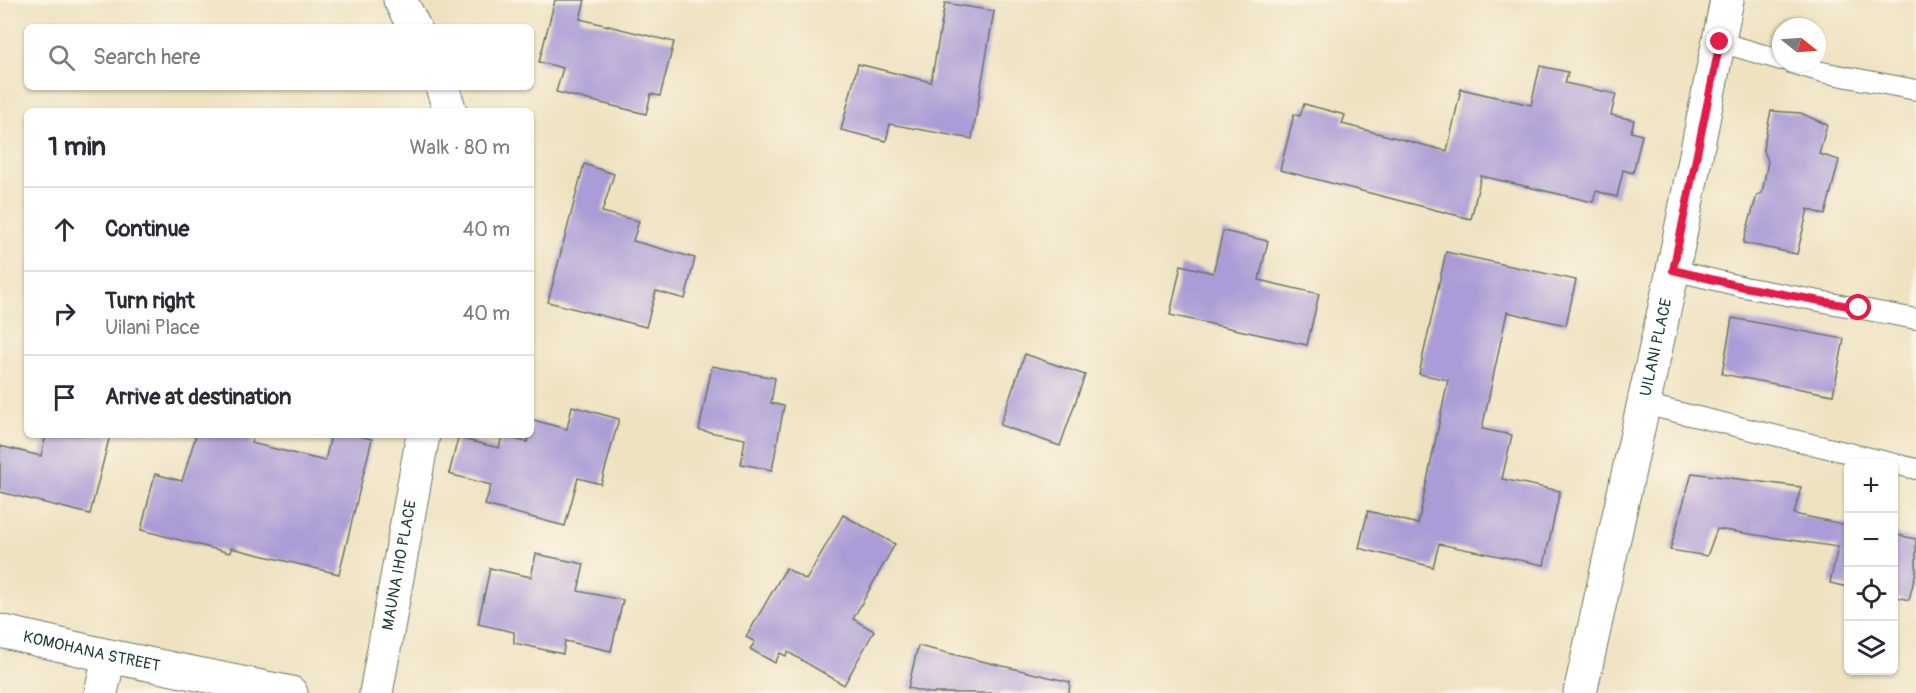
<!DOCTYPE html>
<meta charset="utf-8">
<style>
:root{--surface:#fff;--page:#f2f2f3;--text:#2b2b33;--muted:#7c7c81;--line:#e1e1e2}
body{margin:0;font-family:Pangolin,sans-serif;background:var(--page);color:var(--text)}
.controls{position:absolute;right:18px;bottom:18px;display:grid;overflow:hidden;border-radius:9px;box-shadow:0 2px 4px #0004}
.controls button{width:54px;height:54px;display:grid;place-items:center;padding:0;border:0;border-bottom:2px solid var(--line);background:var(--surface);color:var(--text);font:30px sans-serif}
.compass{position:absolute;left:1772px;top:18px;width:54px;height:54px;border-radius:50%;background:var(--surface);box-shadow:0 2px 4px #0004;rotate:107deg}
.stop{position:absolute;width:18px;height:18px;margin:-14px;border:4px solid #e11d48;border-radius:50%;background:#fff}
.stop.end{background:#e11d48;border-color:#fff;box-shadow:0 2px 6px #0008}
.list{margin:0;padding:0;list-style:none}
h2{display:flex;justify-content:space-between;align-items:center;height:78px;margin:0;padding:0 24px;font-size:26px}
h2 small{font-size:20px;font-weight:400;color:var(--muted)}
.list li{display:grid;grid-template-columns:39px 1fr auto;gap:18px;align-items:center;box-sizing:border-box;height:84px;padding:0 24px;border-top:2px solid var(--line)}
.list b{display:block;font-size:22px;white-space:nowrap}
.list p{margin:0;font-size:20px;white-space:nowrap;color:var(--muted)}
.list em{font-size:20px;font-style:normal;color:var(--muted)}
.icon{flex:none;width:33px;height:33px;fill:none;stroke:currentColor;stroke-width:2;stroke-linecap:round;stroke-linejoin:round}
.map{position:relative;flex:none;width:1916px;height:693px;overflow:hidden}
.search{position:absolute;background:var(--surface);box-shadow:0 2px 4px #0004;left:24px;top:24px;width:510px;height:66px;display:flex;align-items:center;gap:15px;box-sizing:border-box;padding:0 21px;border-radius:9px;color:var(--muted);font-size:22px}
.panel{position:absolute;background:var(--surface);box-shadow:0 2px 4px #0004;left:24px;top:108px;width:510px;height:330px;border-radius:9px}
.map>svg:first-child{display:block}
</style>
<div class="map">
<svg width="1916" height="693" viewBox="0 0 1916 693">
<rect width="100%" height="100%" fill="#fcf5e5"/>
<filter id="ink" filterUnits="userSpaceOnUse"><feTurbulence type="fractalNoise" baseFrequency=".0167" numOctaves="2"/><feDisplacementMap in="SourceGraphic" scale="12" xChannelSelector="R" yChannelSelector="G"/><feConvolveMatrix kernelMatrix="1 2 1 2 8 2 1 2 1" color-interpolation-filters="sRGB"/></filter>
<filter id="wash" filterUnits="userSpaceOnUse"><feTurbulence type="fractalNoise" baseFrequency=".008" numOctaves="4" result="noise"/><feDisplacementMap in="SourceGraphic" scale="24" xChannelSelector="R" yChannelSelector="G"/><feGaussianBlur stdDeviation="1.35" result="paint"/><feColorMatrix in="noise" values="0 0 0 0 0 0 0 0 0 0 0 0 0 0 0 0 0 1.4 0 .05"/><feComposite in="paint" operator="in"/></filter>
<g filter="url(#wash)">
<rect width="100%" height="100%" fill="#eee2c1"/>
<g id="blocks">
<!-- building -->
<g fill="#ab9bd6">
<polygon points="555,0 585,0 580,19 674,42 660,96 651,94 646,114 556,92 563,68 539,62"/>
<polygon points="945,3 994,11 972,139 890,124 886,141 841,130 858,64 931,82"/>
<polygon points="1540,66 1568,72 1565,83 1616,94 1611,115 1634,120 1631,132 1642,135 1633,173 1623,170 1617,197 1596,191 1593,202 1481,176 1471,219 1280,170 1294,114 1300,116 1304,104 1345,115 1342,124 1447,151 1461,89 1531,105"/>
<polygon points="1771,111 1801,113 1827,125 1819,154 1839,160 1825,215 1808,209 1797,254 1743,243 1757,195 1762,193 1768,161 1763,148"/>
<polygon points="584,164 614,174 602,212 639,221 633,241 695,258 685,299 656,291 646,327 548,302"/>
<polygon points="1223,231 1268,241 1259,280 1319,294 1307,345 1170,315 1181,265 1213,273"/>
<polygon points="1446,252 1576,280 1566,325 1507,312 1482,429 1512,435 1502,479 1560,491 1544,565 1439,544 1433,567 1359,548 1368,511 1418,524 1448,380 1419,374"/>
<polygon points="1732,318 1844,339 1833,395 1722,374"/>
<polygon points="1025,354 1085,375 1060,446 1000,425"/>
<polygon points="712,366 775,378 771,403 784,406 772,470 741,464 745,439 699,430"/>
<polygon points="572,406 619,419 601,484 578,478 565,526 485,505 491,485 449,474 458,438 499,448 502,436 527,442 529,435 531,435 533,420 567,429"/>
<polygon points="46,435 110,435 90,514 0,492 0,446 41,456"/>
<polygon points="196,435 253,435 251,443 325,461 331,435 355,435 372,439 339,574 231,548 230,553 141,530 155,474 182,481"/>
<polygon points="1692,473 1801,487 1794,514 1848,525 1848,587 1830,583 1838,547 1717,529 1707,556 1670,550"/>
<polygon points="843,515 895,544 853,619 874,631 844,685 788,652 786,656 780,653 775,663 750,649 755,642 746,637 786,568 806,580"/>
<polygon points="1893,534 1916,539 1916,572 1909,600 1893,596"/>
<polygon points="536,554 584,564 578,591 623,600 611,651 565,641 563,654 514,643 514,632 478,624 490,568 531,577"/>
<polygon points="918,646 1070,682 1069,693 929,693 908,688"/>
</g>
</g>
</g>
<g filter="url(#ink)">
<use href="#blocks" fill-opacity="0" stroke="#677765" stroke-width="1.5"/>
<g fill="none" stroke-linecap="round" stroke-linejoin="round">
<!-- service casing -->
<g stroke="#677765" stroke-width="22">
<g id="service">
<polyline points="1720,42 1781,60"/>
<polyline points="1791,63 1822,72 1916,90"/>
<polyline points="1673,270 1744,287 1916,319"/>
<polyline points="1643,404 1916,469"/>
</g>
</g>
<!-- minor casing -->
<g stroke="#677765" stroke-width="35">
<g id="minor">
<polyline points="400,0 414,27"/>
<polyline points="442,87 450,111"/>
<polyline points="101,693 109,656"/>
<path id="s1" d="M 376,693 L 423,435"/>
<path id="s2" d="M 1580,693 L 1673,270 L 1727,0"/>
</g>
</g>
<!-- tertiary casing -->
<g stroke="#677765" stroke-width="35">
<g id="tertiary">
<path id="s3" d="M 0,631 L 109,656 L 291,693"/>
</g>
</g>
<!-- service -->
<use href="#service" stroke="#fff" stroke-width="20"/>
<!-- minor -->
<use href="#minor" stroke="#fff" stroke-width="33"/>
<!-- tertiary -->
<use href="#tertiary" stroke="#fff" stroke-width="33"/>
</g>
</g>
<g fill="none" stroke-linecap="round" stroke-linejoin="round" filter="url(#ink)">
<!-- route -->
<polyline stroke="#e11d48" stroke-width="8" points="1720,42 1673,270 1744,287 1859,308"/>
</g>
<g text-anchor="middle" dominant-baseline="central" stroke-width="5" stroke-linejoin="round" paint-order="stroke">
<!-- street labels -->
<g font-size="16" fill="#1f3d34" stroke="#fcf5e5">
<text stroke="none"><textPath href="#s2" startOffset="354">UILANI PLACE</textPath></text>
<text stroke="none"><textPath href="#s1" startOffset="130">MAUNA IHO PLACE</textPath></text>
<text stroke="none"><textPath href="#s3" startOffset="94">KOMOHANA STREET</textPath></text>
</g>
</g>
</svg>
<div class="controls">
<button>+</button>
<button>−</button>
<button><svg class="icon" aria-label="locate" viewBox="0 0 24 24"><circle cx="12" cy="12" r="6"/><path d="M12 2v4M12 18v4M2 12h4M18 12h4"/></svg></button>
<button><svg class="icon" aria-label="layers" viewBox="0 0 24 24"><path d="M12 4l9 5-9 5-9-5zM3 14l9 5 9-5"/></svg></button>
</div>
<svg class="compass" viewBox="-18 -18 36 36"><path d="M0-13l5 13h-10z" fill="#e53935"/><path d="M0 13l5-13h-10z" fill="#7c7c81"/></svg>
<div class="stop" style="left:1859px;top:308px"></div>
<div class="stop end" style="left:1720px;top:42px"></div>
<div class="search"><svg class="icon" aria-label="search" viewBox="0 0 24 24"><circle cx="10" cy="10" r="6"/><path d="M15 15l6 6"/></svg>Search here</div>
<section class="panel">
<h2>1 min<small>Walk · 80 m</small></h2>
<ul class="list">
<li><svg class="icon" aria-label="ahead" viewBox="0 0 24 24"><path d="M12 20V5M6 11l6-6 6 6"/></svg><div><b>Continue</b></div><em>40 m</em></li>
<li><svg class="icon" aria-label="right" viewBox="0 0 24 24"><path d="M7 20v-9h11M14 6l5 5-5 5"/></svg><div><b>Turn right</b><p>Uilani Place</p></div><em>40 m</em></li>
<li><svg class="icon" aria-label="arrive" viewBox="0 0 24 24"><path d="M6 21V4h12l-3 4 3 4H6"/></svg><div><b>Arrive at destination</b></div></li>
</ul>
</section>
</div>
